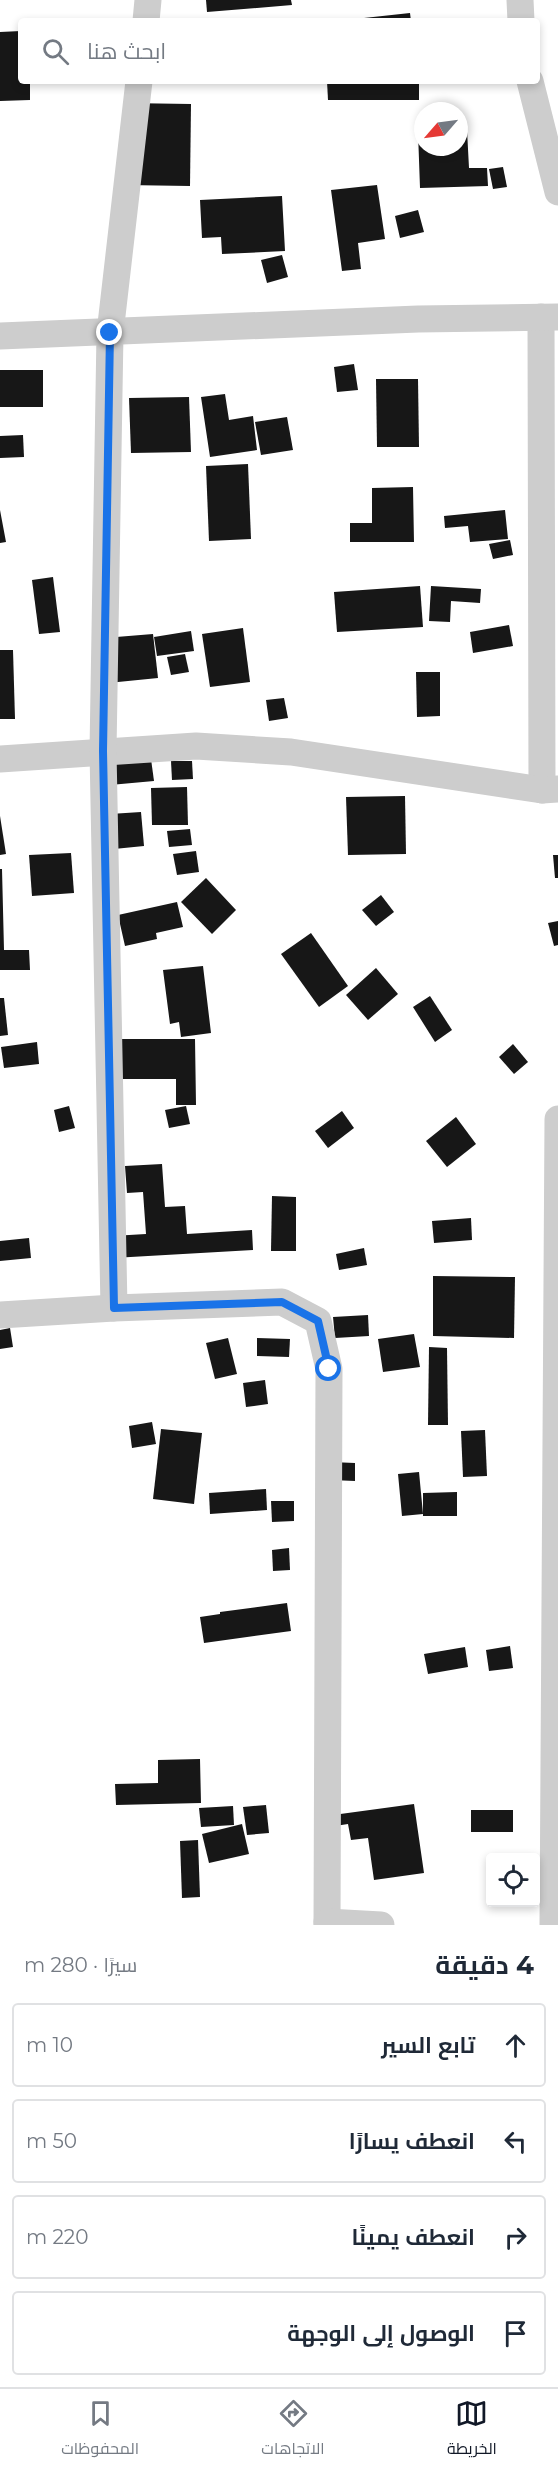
<!DOCTYPE html>
<html lang="ar">
<meta charset="utf-8">
<style>
:root{--surface:#fff;--page:#f6f6f7;--text:#1f2937;--muted:#747a83;--line:#e0e1e3;--accent:#111827}
body{margin:0;font-family:Montserrat,Cairo,sans-serif;background:var(--page);color:var(--text);direction:rtl}
.controls{position:absolute;right:18px;bottom:18px;display:grid;overflow:hidden;border-radius:6px;box-shadow:0 3px 9px #0003}
.controls button{width:54px;height:54px;display:grid;place-items:center;padding:0;border:0;border-bottom:2px solid var(--line);background:var(--surface);color:var(--text);font:30px sans-serif}
.compass{position:absolute;left:414px;top:102px;width:54px;height:54px;border-radius:50%;background:var(--surface);box-shadow:0 3px 9px #0003;rotate:242deg}
.stop{position:absolute;width:18px;height:18px;margin:-14px;border:4px solid #1a73e8;border-radius:50%;background:#fff}
.stop.end{background:#1a73e8;border-color:#fff;box-shadow:0 2px 6px #0008}
.list{margin:0;padding:0;list-style:none}
h2{display:flex;justify-content:space-between;align-items:center;height:78px;margin:0;padding:0 24px;font-size:26px}
h2 small{font-size:20px;font-weight:400;color:var(--muted)}
.list li{display:grid;grid-template-columns:39px 1fr auto;gap:18px;align-items:center;box-sizing:border-box;height:84px;margin:0 12px 12px;padding:0 12px;border:2px solid var(--line);border-radius:6px}
.list b{display:block;font-size:22px;white-space:nowrap}
.list em{font-size:20px;font-style:normal;color:var(--muted)}
.icon{flex:none;width:33px;height:33px;fill:none;stroke:currentColor;stroke-width:2;stroke-linecap:round;stroke-linejoin:round}
.map{position:relative;flex:none;width:558px;height:1925px;overflow:hidden;direction:ltr}
.search{position:absolute;background:var(--surface);box-shadow:0 3px 9px #0003;left:18px;right:18px;top:18px;height:66px;display:flex;align-items:center;gap:15px;box-sizing:border-box;padding:0 21px;border-radius:6px;color:var(--muted);font-size:22px}
.sheet{height:462px;background:var(--surface)}
nav{display:flex;justify-content:space-around;align-items:center;box-sizing:border-box;height:84px;border-top:2px solid var(--line);background:var(--surface);font-size:16px;color:var(--muted)}
nav a{display:grid;justify-items:center;gap:3px}
nav .on{color:var(--accent)}
.map>svg:first-child{display:block}
</style>
<div class="map">
<svg width="558" height="1925" viewBox="0 0 558 1925">
<rect width="100%" height="100%" fill="#fff"/>
<!-- building -->
<g fill="#171717">
<polygon points="206,0 291,0 292,5 207,12"/>
<polygon points="410,13 411,21 364,21 364,18"/>
<polygon points="21,31 21,81 30,81 30,100 0,101 0,32"/>
<polygon points="327,81 419,81 419,100 328,100"/>
<polygon points="126,103 191,104 190,186 125,185"/>
<polygon points="459,130 467,130 469,168 487,168 488,186 420,188 418,132 423,132 423,147 459,147"/>
<polygon points="503,167 507,187 493,189 489,169"/>
<polygon points="377,185 385,239 358,243 361,269 342,271 331,190"/>
<polygon points="282,196 285,251 222,254 221,237 202,238 200,200"/>
<polygon points="418,210 424,232 400,238 395,216"/>
<polygon points="282,255 288,277 267,283 261,260"/>
<polygon points="354,364 358,390 337,392 334,367"/>
<rect x="0" y="370" width="43" height="37"/>
<polygon points="376,379 418,379 419,447 377,447"/>
<polygon points="225,394 229,420 253,416 257,450 210,457 201,397"/>
<polygon points="189,397 191,452 131,453 129,398"/>
<polygon points="287,417 293,450 261,455 255,422"/>
<polygon points="23,435 24,457 0,458 0,436"/>
<polygon points="248,464 251,539 209,541 206,466"/>
<polygon points="413,487 414,542 350,542 350,523 372,523 372,488"/>
<polygon points="0,510 6,542 0,543"/>
<polygon points="505,510 508,539 470,542 468,526 445,528 444,516"/>
<polygon points="510,540 513,555 493,559 489,544"/>
<polygon points="53,577 60,632 39,634 32,580"/>
<polygon points="420,586 423,627 337,632 334,592"/>
<polygon points="431,586 481,589 480,603 451,601 450,622 429,621"/>
<polygon points="509,625 513,646 473,653 470,632"/>
<polygon points="243,628 250,682 210,687 202,634"/>
<polygon points="191,631 194,651 157,656 154,637"/>
<polygon points="153,634 158,678 108,683 104,638"/>
<polygon points="0,650 13,650 15,719 0,719"/>
<polygon points="185,654 189,672 171,675 167,657"/>
<polygon points="416,672 440,672 440,716 417,717"/>
<polygon points="284,698 288,718 269,721 266,700"/>
<polygon points="151,759 154,781 110,785 108,763"/>
<polygon points="171,761 192,761 193,779 172,780"/>
<polygon points="187,787 188,825 152,825 151,788"/>
<polygon points="405,796 406,854 348,855 346,797"/>
<polygon points="141,812 144,846 114,849 110,814"/>
<polygon points="0,816 6,854 0,855"/>
<polygon points="190,829 192,845 169,847 167,831"/>
<polygon points="196,851 199,872 177,875 173,854"/>
<polygon points="71,853 74,893 32,896 29,855"/>
<polygon points="553,855 558,855 558,878 555,878"/>
<polygon points="0,869 2,869 4,950 29,950 30,970 0,970"/>
<polygon points="206,878 236,910 212,934 181,902"/>
<polygon points="381,895 394,912 376,926 362,910"/>
<polygon points="177,902 183,927 156,933 157,939 125,946 118,915"/>
<polygon points="558,921 558,945 554,946 548,923"/>
<polygon points="311,933 348,986 319,1007 281,954"/>
<polygon points="203,966 211,1033 181,1037 179,1022 170,1024 163,970"/>
<polygon points="376,968 398,994 368,1020 346,995"/>
<polygon points="430,996 452,1030 435,1042 413,1007"/>
<polygon points="0,998 4,998 8,1035 0,1036"/>
<polygon points="109,1039 195,1039 196,1105 176,1105 176,1079 109,1079"/>
<polygon points="37,1042 39,1064 4,1068 1,1047"/>
<polygon points="513,1044 528,1062 514,1074 499,1057"/>
<polygon points="69,1106 75,1128 59,1132 54,1110"/>
<polygon points="186,1106 190,1124 169,1128 165,1110"/>
<polygon points="342,1111 354,1128 328,1148 315,1131"/>
<polygon points="456,1117 476,1144 447,1167 426,1141"/>
<polygon points="162,1164 165,1207 185,1206 187,1234 252,1230 253,1250 113,1258 112,1236 146,1234 143,1192 127,1193 125,1166"/>
<polygon points="272,1196 296,1197 296,1251 271,1251"/>
<polygon points="471,1218 472,1240 434,1243 432,1221"/>
<polygon points="29,1238 31,1258 0,1261 0,1241"/>
<polygon points="364,1248 367,1265 339,1270 336,1254"/>
<polygon points="433,1276 515,1277 514,1338 433,1336"/>
<polygon points="368,1315 369,1336 335,1338 333,1317"/>
<polygon points="10,1328 13,1347 0,1349 0,1330"/>
<polygon points="414,1334 420,1367 383,1372 378,1339"/>
<polygon points="228,1338 237,1374 215,1379 206,1343"/>
<polygon points="257,1338 290,1339 289,1357 257,1356"/>
<polygon points="429,1347 447,1348 448,1425 428,1425"/>
<polygon points="265,1380 268,1404 246,1407 243,1383"/>
<polygon points="152,1422 156,1444 132,1448 129,1426"/>
<polygon points="161,1429 202,1433 194,1504 153,1499"/>
<polygon points="485,1430 487,1476 463,1477 461,1431"/>
<polygon points="331,1462 355,1463 355,1481 331,1480"/>
<polygon points="419,1472 423,1514 402,1516 398,1474"/>
<polygon points="266,1489 267,1510 210,1514 209,1493"/>
<polygon points="457,1492 457,1516 423,1516 423,1493"/>
<polygon points="271,1501 294,1501 294,1521 272,1522"/>
<polygon points="289,1548 290,1570 273,1571 272,1550"/>
<polygon points="287,1603 291,1631 204,1643 200,1617 220,1614 220,1612"/>
<polygon points="510,1646 513,1668 489,1671 486,1650"/>
<polygon points="465,1647 468,1667 428,1674 424,1654"/>
<polygon points="200,1759 201,1803 116,1805 115,1784 158,1783 158,1760"/>
<polygon points="414,1804 424,1873 374,1880 368,1838 351,1840 348,1824 335,1826 333,1815"/>
<polygon points="266,1805 269,1833 247,1835 243,1807"/>
<polygon points="233,1806 234,1825 201,1827 199,1808"/>
<rect x="471" y="1810" width="42" height="22"/>
<polygon points="242,1824 249,1854 209,1863 202,1834"/>
<polygon points="198,1840 200,1897 182,1898 180,1841"/>
</g>
<g fill="none" stroke-linecap="round" stroke-linejoin="round">
<!-- street -->
<g stroke="#cdcdcd" stroke-width="27">
<polyline points="520,0 521,21"/>
<polyline points="146,21 148,0"/>
<polyline points="530,81 558,192"/>
<polyline points="541,317 542,790"/>
<polyline points="0,336 418,319 558,317"/>
<polyline points="0,759 196,746 291,752 542,790 558,789"/>
<polyline points="114,1308 103,751 110,333 139,81"/>
<polyline points="0,1315 114,1308 282,1302 318,1321 329,1369 327,1925"/>
<polyline points="327,1922 381,1925"/>
<polyline points="553,1925 558,1119"/>
</g>
</g>
<g fill="none" stroke-linecap="round" stroke-linejoin="round">
<!-- route -->
<polyline stroke="#1a73e8" stroke-width="8" points="110,333 103,751 114,1308 282,1302 318,1321 329,1369"/>
</g>
</svg>
<div class="controls">
<button><svg class="icon" aria-label="locate" viewBox="0 0 24 24"><circle cx="12" cy="12" r="6"/><path d="M12 2v4M12 18v4M2 12h4M18 12h4"/></svg></button>
</div>
<svg class="compass" viewBox="-18 -18 36 36"><path d="M0-13l5 13h-10z" fill="#e53935"/><path d="M0 13l5-13h-10z" fill="#747a83"/></svg>
<div class="stop" style="left:329px;top:1369px"></div>
<div class="stop end" style="left:110px;top:333px"></div>
<div class="search"><svg class="icon" aria-label="search" viewBox="0 0 24 24"><circle cx="10" cy="10" r="6"/><path d="M15 15l6 6"/></svg>ابحث هنا</div>
</div>
<section class="sheet">
<h2>4 دقيقة<small>سيرًا · 280 m</small></h2>
<ul class="list">
<li><svg class="icon" aria-label="ahead" viewBox="0 0 24 24"><path d="M12 20V5M6 11l6-6 6 6"/></svg><div><b>تابع السير</b></div><em>10 m</em></li>
<li><svg class="icon" aria-label="left" viewBox="0 0 24 24"><path d="M17 20v-9H6M10 6l-5 5 5 5"/></svg><div><b>انعطف يسارًا</b></div><em>50 m</em></li>
<li><svg class="icon" aria-label="right" viewBox="0 0 24 24"><path d="M7 20v-9h11M14 6l5 5-5 5"/></svg><div><b>انعطف يمينًا</b></div><em>220 m</em></li>
<li><svg class="icon" aria-label="arrive" viewBox="0 0 24 24"><path d="M6 21V4h12l-3 4 3 4H6"/></svg><div><b>الوصول إلى الوجهة</b></div></li>
</ul>
</section>
<nav>
<a class="on"><svg class="icon" aria-label="map" viewBox="0 0 24 24"><path d="M3 6l6-2 6 2 6-2v14l-6 2-6-2-6 2zM9 4v14M15 6v14"/></svg>الخريطة</a>
<a><svg class="icon" aria-label="directions" viewBox="0 0 24 24"><path d="M12 3l9 9-9 9-9-9zM9 14v-3h6M13 9l2 2-2 2"/></svg>الاتجاهات</a>
<a><svg class="icon" aria-label="saved" viewBox="0 0 24 24"><path d="M7 4h10v16l-5-4-5 4z"/></svg>المحفوظات</a>
</nav>
